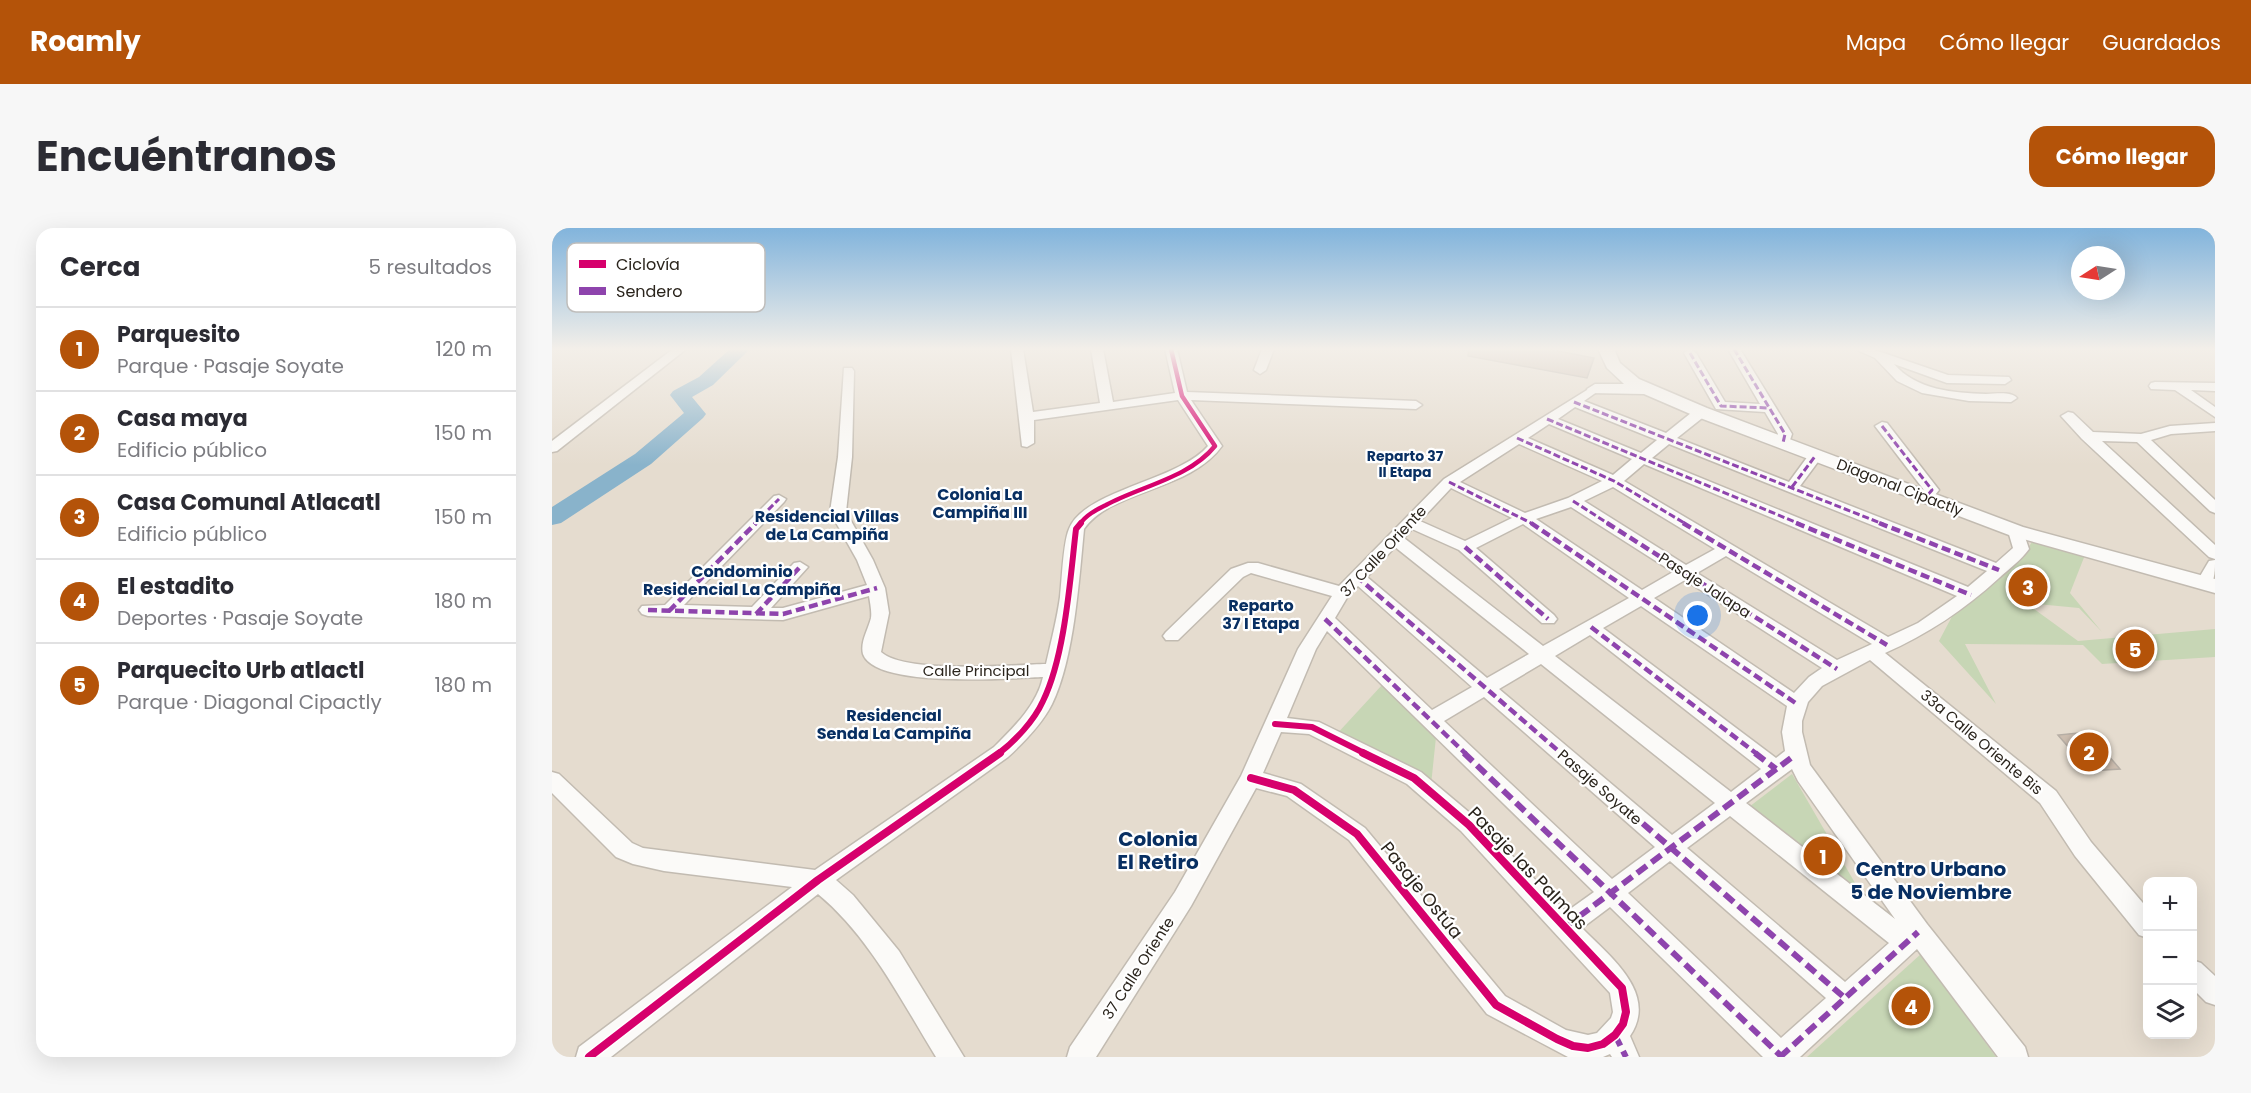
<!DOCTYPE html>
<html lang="es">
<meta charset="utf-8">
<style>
:root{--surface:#fff;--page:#f7f7f7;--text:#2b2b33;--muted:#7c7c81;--line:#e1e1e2;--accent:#b45309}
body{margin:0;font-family:Poppins,sans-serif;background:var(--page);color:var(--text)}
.controls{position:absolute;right:18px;bottom:18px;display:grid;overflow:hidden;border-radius:12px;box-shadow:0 6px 24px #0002}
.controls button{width:54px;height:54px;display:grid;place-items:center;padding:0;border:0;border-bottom:2px solid var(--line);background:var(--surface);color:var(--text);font:30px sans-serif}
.compass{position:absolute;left:1519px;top:18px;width:54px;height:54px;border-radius:50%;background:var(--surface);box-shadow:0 6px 24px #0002;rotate:258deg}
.you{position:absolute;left:1146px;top:388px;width:21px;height:21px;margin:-15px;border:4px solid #fff;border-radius:50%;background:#1a73e8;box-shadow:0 0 0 9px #1a73e833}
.badge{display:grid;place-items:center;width:39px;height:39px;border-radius:50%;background:var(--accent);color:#fff;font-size:20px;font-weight:700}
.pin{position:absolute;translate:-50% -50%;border:3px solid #fff;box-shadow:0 2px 6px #0006}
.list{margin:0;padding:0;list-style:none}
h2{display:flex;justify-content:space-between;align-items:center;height:78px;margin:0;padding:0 24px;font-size:26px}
h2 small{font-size:20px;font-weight:400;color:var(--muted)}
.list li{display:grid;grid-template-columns:39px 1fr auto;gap:18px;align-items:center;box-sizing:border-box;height:84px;padding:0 24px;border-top:2px solid var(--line)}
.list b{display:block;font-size:22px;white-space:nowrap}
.list p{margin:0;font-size:20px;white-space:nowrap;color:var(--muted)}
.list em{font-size:20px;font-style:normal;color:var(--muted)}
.icon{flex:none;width:33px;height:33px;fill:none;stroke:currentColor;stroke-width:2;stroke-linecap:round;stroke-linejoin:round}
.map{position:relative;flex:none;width:1663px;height:829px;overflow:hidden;border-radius:18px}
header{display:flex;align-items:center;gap:36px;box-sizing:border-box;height:84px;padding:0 30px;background:var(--accent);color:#fff}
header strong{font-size:28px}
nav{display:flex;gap:33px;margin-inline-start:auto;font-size:21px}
.intro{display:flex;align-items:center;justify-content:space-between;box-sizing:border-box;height:144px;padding:0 36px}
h1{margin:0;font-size:42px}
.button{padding:15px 27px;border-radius:18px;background:var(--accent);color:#fff;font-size:21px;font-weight:700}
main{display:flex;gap:36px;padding:0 36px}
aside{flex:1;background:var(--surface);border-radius:18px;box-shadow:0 6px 24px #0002}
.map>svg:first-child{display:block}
</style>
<header>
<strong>Roamly</strong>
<nav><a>Mapa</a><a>Cómo llegar</a><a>Guardados</a></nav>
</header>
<div class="intro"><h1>Encuéntranos</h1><a class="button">Cómo llegar</a></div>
<main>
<aside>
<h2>Cerca<small>5 resultados</small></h2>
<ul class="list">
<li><span class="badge">1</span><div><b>Parquesito</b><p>Parque · Pasaje Soyate</p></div><em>120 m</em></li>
<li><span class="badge">2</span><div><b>Casa maya</b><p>Edificio público</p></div><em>150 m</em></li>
<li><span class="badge">3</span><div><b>Casa Comunal Atlacatl</b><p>Edificio público</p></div><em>150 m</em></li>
<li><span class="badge">4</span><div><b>El estadito</b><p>Deportes · Pasaje Soyate</p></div><em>180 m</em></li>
<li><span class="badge">5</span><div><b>Parquecito Urb atlactl</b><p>Parque · Diagonal Cipactly</p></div><em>180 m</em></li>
</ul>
</aside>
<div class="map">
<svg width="1663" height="829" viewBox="0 0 1663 829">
<rect width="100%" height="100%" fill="#e5dccf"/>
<!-- green -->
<g fill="#c7d6b5">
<polygon points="1482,311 1533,327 1518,365 1550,404 1527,380 1474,375 1526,413 1663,401 1663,429 1550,436 1531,417 1413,416 1444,476 1387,413 1405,379 1445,353 1474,323"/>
<polygon points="830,457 884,509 879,557 783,508"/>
<polygon points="1240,546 1314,674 1193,582"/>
<polygon points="1369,726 1444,829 1255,829"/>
</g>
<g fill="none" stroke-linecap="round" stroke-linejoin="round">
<!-- river -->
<polygon fill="#89b3cb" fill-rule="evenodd" points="178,121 198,121 161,157 140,169 154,186 151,190 99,236 9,295 0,297 0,279 83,226 132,185 118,167 121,163 147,149"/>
</g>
<!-- building -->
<g fill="#ccbdaf" stroke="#b6aea5" stroke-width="1.5">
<polygon points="917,121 996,121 1042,130 1035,150 916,128"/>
<polygon points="1536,504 1568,541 1537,543 1506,507"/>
</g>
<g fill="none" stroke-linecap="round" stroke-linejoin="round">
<!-- street casing -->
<g stroke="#c2bbb1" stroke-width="3">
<g id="street">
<polygon points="121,121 133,122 5,223 0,224 0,213"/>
<path d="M 459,121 L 471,121 L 481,184 L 548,175 L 539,121 L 551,121 L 561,174 L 623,165 L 613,121 L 625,121 L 635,164 L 864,173 L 870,177 L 864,181 L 639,172 L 670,218 C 638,263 560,261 532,301 C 527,353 522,431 500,476 C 490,496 472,514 456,529 L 284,652 L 301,667 L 347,723 L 412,829 L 384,829 C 349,772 317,708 266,666 L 59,829 L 24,829 L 27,819 L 240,659 L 112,643 L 81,636 L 64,629 L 0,565 L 0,544 L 7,546 L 80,615 L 91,620 L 263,642 L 442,519 C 462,499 485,477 491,449 C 460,450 323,461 311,426 C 308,414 316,402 319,390 C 320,383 318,375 317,368 L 231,392 L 96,388 L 90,386 L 87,382 L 90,378 L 113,377 L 222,268 L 227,267 L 234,271 L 232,274 L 132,377 L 200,379 L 242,335 L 248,334 L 256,339 L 219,380 L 231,380 L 315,357 L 305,332 L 278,284 L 286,229 L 292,140 L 300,140 L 302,143 L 300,229 L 294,284 L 321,332 L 333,360 L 337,385 L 329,424 C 353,446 460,437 494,436 C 499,414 505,391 508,369 C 510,352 511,315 517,301 C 532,262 626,253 656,218 L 626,172 L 482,192 L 482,215 L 475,219 L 470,218 Z"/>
<polygon points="710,121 722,121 714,142 708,146 702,142"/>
<polygon points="1138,121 1144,125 1173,174 1208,176 1176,121 1188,121 1240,206 1236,218 1231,219 1224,215 1226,206 1213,184 1164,181 1132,125"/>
<path d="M 1303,121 L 1320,121 L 1396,147 L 1457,149 L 1459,152 L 1453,156 L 1395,155 L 1342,136 C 1364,162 1402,165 1434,166 C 1444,166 1458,163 1465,170 L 1459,174 L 1417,173 L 1370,165 L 1345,153 L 1323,130 Z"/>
<polygon points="1603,154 1663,155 1663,163 1639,162 1663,179 1663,189 1623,162 1599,161 1597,158 1599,155"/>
<path d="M 1043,157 L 1049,161 L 1032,173 L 1114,205 L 1144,181 L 1154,181 L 1156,184 L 1154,187 L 1125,210 L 1237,254 L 1259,224 L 1269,224 L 1271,227 L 1248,258 L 1444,335 L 1461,320 L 1456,303 L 1458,300 L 1470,300 L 1477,321 C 1469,332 1457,341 1447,350 C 1412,382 1376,406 1333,425 L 1504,563 L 1539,614 L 1596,681 L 1596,710 L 1587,707 L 1523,628 L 1488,575 L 1318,432 L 1270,458 L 1256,474 L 1250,493 L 1250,504 L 1258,537 L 1375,696 L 1473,819 L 1476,829 L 1446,829 L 1365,721 L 1248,829 L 1211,829 L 1058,679 L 1030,700 C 1057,728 1107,765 1078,808 L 1087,829 L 1060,829 L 1058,826 L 1051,829 L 1016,829 L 935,786 L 797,612 L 735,568 L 704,560 L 639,678 L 544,829 L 515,829 L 518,819 L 623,664 L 689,548 L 746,421 L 780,368 L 699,345 L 691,349 L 626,412 L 614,412 L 611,408 L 614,404 L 679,341 L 696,335 L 706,335 L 787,358 L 892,251 ZM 1023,179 L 1105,212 L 1089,225 L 1006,191 ZM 997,196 L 1080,231 L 1061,247 L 976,210 ZM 967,216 L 1050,253 L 1016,270 L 973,285 L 908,254 ZM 1117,216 L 1435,343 L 1416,359 L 1100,230 ZM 1092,236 L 1405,368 L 1366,395 L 1336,409 L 1072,253 ZM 1061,259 L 1163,321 L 1134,337 L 1032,273 ZM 899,260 L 960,290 L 913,313 L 868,293 ZM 1019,279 L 1121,344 L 1090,362 L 984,291 ZM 971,296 L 1077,370 L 991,418 L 852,310 L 860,301 L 907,322 L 990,395 L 1002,395 L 1005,391 L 1002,387 L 924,320 ZM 843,319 L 977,426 L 935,450 L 815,349 ZM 1174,328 L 1320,416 L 1285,432 L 1145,345 ZM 1133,352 L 1270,440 L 1257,449 L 1242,465 L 1102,370 ZM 806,358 L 920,459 L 880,482 L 783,390 L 796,368 ZM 1089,378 L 1235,478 L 1230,504 L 1233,523 L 1224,530 L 1051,400 ZM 775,403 L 1042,664 L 1014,684 L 925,591 L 869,544 L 767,494 L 735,490 L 764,421 ZM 1038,407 L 1209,541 L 1179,564 L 1003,428 ZM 989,436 L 1163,575 L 1120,607 L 947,461 ZM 932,469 L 1103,619 L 1060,651 L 892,493 ZM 729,504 L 757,506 L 855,556 L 909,603 L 1058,765 L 1061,784 L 1059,790 L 1045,805 L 1036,807 L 1014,802 L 953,768 L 813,600 L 749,556 L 711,545 ZM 1240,541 L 1246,553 L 1343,691 L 1194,575 ZM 1178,588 L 1337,715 L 1293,754 L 1135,620 ZM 1118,633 L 1274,770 L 1229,810 L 1076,665 Z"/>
<polygon points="1516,184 1521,185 1541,204 1589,206 1618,198 1663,195 1663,203 1619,206 1599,212 1663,272 1663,285 1658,283 1585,214 1550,213 1663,317 1663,331 1657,329 1530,211 1509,188"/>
<polygon points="1330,194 1335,195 1387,262 1379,272 1374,273 1367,269 1372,262 1323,198"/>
<path d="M 1663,332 C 1663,342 1663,350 1658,359 L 1646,359 L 1644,355 L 1657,333 Z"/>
<polygon points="1640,732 1649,735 1663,748 1663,777 1654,774 1640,760"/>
</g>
</g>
<!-- secondary casing -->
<g stroke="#c2bbb1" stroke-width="3">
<polygon id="secondary" points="1046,121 1062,121 1068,135 1087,151 1155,180 1471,299 1663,351 1663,365 1457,307 1143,188 1092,166 1037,165 1035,161 1043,156 1072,156 1055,140"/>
</g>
<!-- street -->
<use href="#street" fill="#fbfaf8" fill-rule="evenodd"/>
<!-- secondary -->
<use href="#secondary" fill="#fbfaf8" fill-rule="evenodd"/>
<!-- quiet-far2 -->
<g stroke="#8e44ad" stroke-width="3" stroke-dasharray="7 3" stroke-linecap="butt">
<polyline points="1182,121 1233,206 1231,215"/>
<polyline points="1138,125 1169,178 1217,180"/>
<polyline points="1022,174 1331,296"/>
<polyline points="995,191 1248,296"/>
<polyline points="1330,198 1380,262 1374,269"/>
<polyline points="965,210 1062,253 1134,296"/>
<polyline points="897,254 981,296"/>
<polyline points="1240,259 1264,227"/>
<polyline points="1021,273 1057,296"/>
<polyline points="202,296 227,271"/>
</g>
<!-- quiet-far1 -->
<g stroke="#8e44ad" stroke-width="4.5" stroke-dasharray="9 4.5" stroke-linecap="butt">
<polyline points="979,295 1245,476"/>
<polyline points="1055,295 1285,441"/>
<polyline points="1131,295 1335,417"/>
<polyline points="1244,295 1419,367"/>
<polyline points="1327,295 1447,342"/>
<polyline points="913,319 996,391"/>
<polyline points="804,348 1010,526"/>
<polyline points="96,382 231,386 325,360"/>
<polyline points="117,383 204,295"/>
<polyline points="204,386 248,339"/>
<polyline points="773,391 914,526"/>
<polyline points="1039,399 1205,526"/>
</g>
<!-- quiet -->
<g stroke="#8e44ad" stroke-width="6" stroke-dasharray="12 6" stroke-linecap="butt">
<polyline points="912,525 1229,828"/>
<polyline points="1009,525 1293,770"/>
<polyline points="1203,525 1224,541"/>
<polyline points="1013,699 1243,527"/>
<polyline points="1063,807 1074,829"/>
<polyline points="1228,829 1366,704"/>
</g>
<!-- cycleway-far2 casing -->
<g stroke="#fff" stroke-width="8">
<path id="cycleway-far2" d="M 528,296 C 534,287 544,282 554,277 C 589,258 637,250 663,218 L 630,168 L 619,121"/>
</g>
<!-- cycleway-far1 casing -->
<g stroke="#fff" stroke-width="10">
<g id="cycleway-far1">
<polyline points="723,496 760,499 814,526"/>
<path d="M 446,526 C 463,513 482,493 491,473 C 513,428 518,352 524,301 L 529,295"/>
</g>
</g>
<!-- cycleway casing -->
<g stroke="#fff" stroke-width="11">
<g id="cycleway">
<polyline points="699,550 742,562 805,606 944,777 1005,811 1021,818 1036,820 1051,816 1063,807 1071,796 1074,784 1070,760 917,597 862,550 811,525"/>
<polyline points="37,829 266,652 448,525"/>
</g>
</g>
<!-- cycleway-far2 -->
<use href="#cycleway-far2" stroke="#d6006c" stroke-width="4.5"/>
<!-- cycleway-far1 -->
<use href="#cycleway-far1" stroke="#d6006c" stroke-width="6"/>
<!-- cycleway -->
<use href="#cycleway" stroke="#d6006c" stroke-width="8"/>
</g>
<!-- sky -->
<linearGradient id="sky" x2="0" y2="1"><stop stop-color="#82b4dc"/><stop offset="0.51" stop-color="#f3efe9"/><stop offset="1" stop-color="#f3efe9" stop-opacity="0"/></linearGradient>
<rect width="1663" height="237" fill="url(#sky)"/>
<g text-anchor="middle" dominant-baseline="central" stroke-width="4.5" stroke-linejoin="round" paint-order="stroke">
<!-- far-neighbourhood labels -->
<g font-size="14" font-weight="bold" fill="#082f62" stroke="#fff">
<text x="853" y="228">Reparto 37<tspan x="853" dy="16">II Etapa</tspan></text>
</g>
<!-- street labels -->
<g font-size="15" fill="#2a241c" stroke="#fff">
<text transform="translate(1348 259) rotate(21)">Diagonal Cipactly</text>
<text transform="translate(831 323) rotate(-47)">37 Calle Oriente</text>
<text transform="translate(1153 357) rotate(33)">Pasaje Jalapa</text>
<text x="424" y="442">Calle Principal</text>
<text transform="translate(1430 514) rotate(40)">33a Calle Oriente Bis</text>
<text transform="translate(1048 559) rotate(41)">Pasaje Soyate</text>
<text transform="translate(586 740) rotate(-57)">37 Calle Oriente</text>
</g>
<!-- neighbourhood labels -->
<g font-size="16" font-weight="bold" fill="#082f62" stroke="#fff">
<text x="428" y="266">Colonia La<tspan x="428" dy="18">Campiña III</tspan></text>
<text x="275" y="288">Residencial Villas<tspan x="275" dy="18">de La Campiña</tspan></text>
<text x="190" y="343">Condominio<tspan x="190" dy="18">Residencial La Campiña</tspan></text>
<text x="709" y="377">Reparto<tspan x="709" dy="18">37 I Etapa</tspan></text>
<text x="342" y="487">Residencial<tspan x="342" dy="18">Senda La Campiña</tspan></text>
</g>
<!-- near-street labels -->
<g font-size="18" fill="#2a241c" stroke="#fff">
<text transform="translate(976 640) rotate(46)">Pasaje las Palmas</text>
<text transform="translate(870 662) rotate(51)">Pasaje Ostúa</text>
</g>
<!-- near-neighbourhood labels -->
<g font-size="20" font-weight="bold" fill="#082f62" stroke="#fff">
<text x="606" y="611">Colonia<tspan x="606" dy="23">El Retiro</tspan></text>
<text x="1379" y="641">Centro Urbano<tspan x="1379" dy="23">5 de Noviembre</tspan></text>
</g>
</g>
<!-- legend -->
<rect x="15" y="15" width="198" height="69" rx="9" fill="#fff" stroke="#bfbdbb" stroke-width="1.5"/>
<rect x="27" y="32" width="27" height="8" fill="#d6006c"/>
<rect x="27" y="59" width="27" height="8" fill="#8e44ad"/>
<g font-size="16" fill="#2a241c">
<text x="64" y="42">Ciclovía</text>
<text x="64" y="69">Sendero</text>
</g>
</svg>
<div class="controls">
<button>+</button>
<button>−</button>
<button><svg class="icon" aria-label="layers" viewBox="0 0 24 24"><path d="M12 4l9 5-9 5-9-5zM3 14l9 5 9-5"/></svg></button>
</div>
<svg class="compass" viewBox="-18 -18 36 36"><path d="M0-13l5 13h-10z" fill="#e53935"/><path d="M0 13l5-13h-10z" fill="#7c7c81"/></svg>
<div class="you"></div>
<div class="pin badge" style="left:1271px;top:628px">1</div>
<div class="pin badge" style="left:1537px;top:524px">2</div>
<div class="pin badge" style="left:1476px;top:359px">3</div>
<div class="pin badge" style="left:1359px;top:778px">4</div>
<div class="pin badge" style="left:1583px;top:421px">5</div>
</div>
</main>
